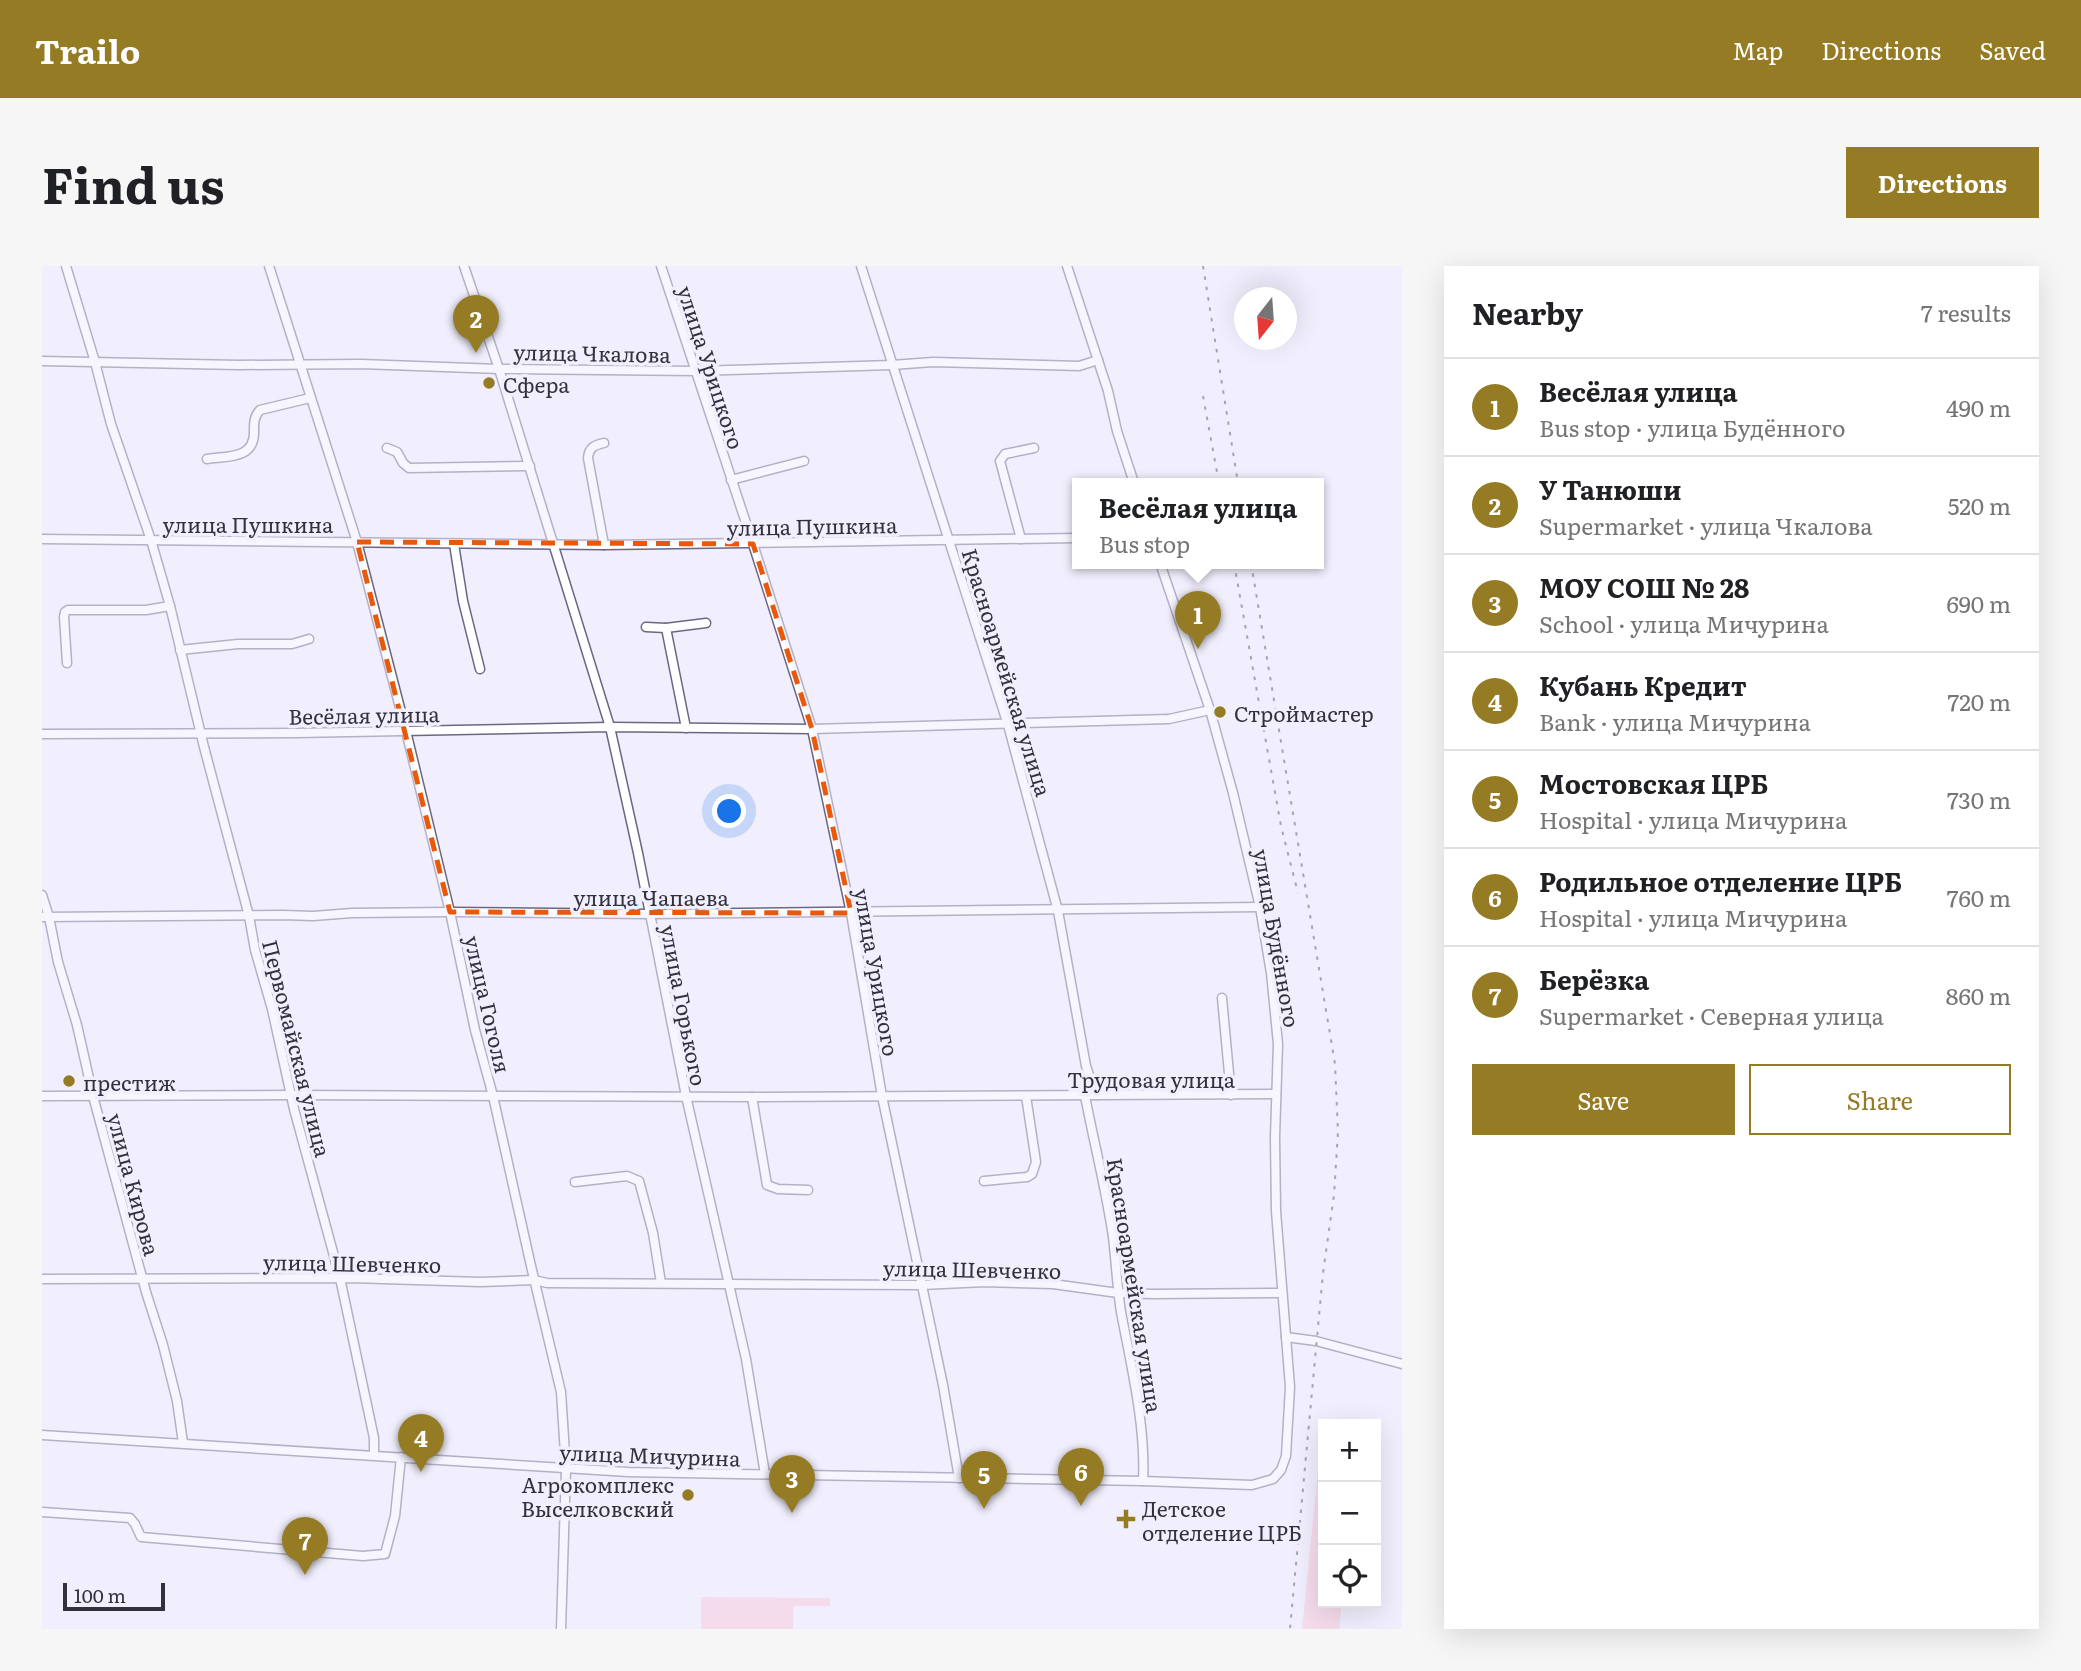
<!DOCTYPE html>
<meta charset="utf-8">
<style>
:root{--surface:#fff;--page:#f6f6f6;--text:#202124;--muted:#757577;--line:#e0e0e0;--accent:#957b23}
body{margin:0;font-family:Literata,serif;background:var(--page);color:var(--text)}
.controls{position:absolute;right:21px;bottom:21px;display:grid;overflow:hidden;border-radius:0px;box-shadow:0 7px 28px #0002}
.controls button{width:63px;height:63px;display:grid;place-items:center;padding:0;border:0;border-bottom:2px solid var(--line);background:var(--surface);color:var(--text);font:35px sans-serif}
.compass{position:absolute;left:1192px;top:21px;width:63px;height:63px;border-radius:50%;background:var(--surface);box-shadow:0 7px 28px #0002;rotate:197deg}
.scale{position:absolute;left:21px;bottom:18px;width:102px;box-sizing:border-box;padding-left:7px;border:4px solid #33313e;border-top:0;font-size:19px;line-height:24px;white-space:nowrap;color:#33313e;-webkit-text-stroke:5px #f1effd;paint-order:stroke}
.you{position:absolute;left:688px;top:546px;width:24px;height:24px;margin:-18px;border:5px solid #fff;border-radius:50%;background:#1a73e8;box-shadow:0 0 0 10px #1a73e833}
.badge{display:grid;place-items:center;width:46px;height:46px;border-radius:50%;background:var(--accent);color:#fff;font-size:23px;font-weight:700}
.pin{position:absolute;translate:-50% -58px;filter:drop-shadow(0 2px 4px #0008)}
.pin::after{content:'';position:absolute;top:37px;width:24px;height:21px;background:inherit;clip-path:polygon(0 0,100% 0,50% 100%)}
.popup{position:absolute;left:1030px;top:212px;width:252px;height:91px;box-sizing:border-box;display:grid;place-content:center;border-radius:0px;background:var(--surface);filter:drop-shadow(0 2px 5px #0005);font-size:23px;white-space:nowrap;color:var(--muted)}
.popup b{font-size:26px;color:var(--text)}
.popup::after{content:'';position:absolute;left:50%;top:100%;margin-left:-14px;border:14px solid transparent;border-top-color:var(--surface)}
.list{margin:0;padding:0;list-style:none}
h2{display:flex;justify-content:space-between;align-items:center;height:91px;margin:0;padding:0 28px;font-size:30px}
h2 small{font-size:23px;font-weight:400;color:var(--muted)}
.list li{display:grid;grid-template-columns:46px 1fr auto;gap:21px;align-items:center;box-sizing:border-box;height:98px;padding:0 28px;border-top:2px solid var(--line)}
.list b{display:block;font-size:26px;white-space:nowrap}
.list p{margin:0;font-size:23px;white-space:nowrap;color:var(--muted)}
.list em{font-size:23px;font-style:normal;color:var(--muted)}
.actions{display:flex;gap:14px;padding:21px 28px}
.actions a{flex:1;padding:16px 0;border:2px solid var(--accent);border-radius:0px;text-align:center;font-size:24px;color:var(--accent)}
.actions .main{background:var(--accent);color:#fff}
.icon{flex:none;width:38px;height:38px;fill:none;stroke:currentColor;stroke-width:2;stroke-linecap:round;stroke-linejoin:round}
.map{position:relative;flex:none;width:1360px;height:1363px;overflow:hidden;border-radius:0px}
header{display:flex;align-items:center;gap:42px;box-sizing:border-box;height:98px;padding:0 35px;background:var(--accent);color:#fff}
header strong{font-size:33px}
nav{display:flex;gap:38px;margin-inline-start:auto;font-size:24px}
.intro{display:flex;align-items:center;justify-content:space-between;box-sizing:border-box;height:168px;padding:0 42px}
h1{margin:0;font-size:49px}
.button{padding:18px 32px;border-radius:0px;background:var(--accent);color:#fff;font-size:24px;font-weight:700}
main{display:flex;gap:42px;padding:0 42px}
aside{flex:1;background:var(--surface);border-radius:0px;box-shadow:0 7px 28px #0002}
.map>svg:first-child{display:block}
</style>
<header>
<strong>Trailo</strong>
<nav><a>Map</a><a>Directions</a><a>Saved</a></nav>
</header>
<div class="intro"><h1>Find us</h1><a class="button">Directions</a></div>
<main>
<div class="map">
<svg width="1360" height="1363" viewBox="0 0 1360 1363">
<rect width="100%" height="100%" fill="#f1effd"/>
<!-- green -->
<g fill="#fbc5d8">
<polygon points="1279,1175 1281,1175 1281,1337 1300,1337 1297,1363 1260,1363"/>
<polygon points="659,1331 788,1332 788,1340 751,1340 751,1363 659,1363"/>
</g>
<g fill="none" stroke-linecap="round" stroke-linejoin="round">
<!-- minor casing -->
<g stroke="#6a6684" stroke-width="11">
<g id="minor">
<polyline points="24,0 53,96 69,158 109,274 128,340 162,481 207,650 213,684 230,743 252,843 298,1012 332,1172 332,1189"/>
<polyline points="227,0 315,276 364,465 408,646 433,764 451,830 489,1000 519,1126 524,1203 519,1363"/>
<polyline points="422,0 457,103 568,461 596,587 644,830 704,1093 723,1208"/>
<polyline points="619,0 711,278 770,463 809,647 840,830 901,1119 917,1212"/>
<polyline points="819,0 966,459 1016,645 1044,800 1054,829"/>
<polyline points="1025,0 1066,125 1075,165 1092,217"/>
<polyline points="0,95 197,99 319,98 457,103 653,105 850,99 891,96 1037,100 1056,94"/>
<path d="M 562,177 C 553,179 547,181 546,192 L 562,279"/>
<polyline points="345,182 355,186 361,197 367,202 488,200"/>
<path d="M 165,193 C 186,190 213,193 212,165 C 212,157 212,150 218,144 L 268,132"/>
<polyline points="689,214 762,195"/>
<polyline points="0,273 562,279 1035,272"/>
<polyline points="979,273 958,195 963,188 992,182"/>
<polyline points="412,278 421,335 438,403"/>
<polyline points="604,361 624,362 664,357"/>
<polyline points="624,362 644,462"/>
<polyline points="138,384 196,378 250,378 267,373"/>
<polyline points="25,397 22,351 23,346 26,344 104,344 128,340"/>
<polyline points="0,468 254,467 568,461 770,463 1127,453 1168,444"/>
<polyline points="0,629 7,651 16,696 35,759 51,830 104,1026 121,1079 135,1135 141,1177"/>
<polyline points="0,651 241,649 271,650 310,647 408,646 607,648 1218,641"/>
<polyline points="1180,732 1189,829"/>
<polyline points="0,830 249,829 710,831 1234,828"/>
<path d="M 1043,830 C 1052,877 1064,923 1071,971 C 1074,996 1075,1021 1079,1046 C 1089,1099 1104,1161 1101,1215"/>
<polyline points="710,831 725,919 736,923 766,924"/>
<polyline points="942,915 985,911 990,908 994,896 984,830"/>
<polyline points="533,916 585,910 597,915 611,967 619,1017"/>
<polyline points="0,1013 309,1012 438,1016 492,1014 505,1017 880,1019 943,1016 1011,1018 1076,1027 1111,1028 1240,1027"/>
<polyline points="1244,1071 1274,1075 1360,1098"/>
<polyline points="0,1169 586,1206 1101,1215 1210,1219 1231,1213 1239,1204 1244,1190 1248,1121 1234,945 1233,871 1236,778 1229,707 1218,641 1191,527 1168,444 1118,297"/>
<polyline points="0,1246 88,1252 93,1258 99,1271 321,1290 343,1288 353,1250 359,1191"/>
</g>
</g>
<!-- minor -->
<use href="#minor" stroke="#fff" stroke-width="8"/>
<!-- rail -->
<g stroke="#4b4956" stroke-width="2" stroke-dasharray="3.5 7" stroke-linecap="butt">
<polyline points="1161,0 1196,217"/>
<polyline points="1161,130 1177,217"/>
<polyline points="1192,297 1239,560 1256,627"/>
<polyline points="1209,297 1293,798 1296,866 1292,929 1281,1007 1248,1363"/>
</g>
</g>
<!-- marked area -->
<path d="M0 0H1360V1363H0ZM 315,276 L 711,278 L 770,463 L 809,647 L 408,646 Z" fill="#f1effd" fill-opacity=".55" fill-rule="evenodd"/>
<path fill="none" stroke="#e8590c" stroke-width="5" stroke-dasharray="14 9" stroke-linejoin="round" d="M 315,276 L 711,278 L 770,463 L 809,647 L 408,646 Z"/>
<!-- markers -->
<g fill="#957b23" stroke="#f1effd" stroke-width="2.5">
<circle cx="447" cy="117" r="7"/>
<circle cx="1178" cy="446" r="7"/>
<circle cx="27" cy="815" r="7"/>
<circle cx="646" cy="1229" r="7"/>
<path d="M1080.5 1242.5h7v7h7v7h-7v7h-7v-7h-7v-7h7z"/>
</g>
<g text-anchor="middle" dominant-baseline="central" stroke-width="7" stroke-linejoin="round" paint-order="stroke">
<!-- street labels -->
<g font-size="21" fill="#33313e" stroke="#f1effd">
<text transform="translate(550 86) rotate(1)">улица Чкалова</text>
<text transform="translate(670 101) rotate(72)">улица Урицкого</text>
<text x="206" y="257">улица Пушкина</text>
<text transform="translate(770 259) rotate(-1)">улица Пушкина</text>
<text transform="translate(966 406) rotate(73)">Красноармейская улица</text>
<text transform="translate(322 448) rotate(-1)">Весёлая улица</text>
<text x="609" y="630">улица Чапаева</text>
<text transform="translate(1236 672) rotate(80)">улица Будённого</text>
<text transform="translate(836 706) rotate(80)">улица Урицкого</text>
<text transform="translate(447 738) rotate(77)">улица Гоголя</text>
<text transform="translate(643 739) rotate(79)">улица Горького</text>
<text transform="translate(256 782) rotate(76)">Первомайская улица</text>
<text x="1109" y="812">Трудовая улица</text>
<text transform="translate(93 918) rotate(75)">улица Кирова</text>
<text transform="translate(310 996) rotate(1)">улица Шевченко</text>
<text transform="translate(930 1002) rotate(1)">улица Шевченко</text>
<text transform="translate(1094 1019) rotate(81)">Красноармейская улица</text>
<text transform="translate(608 1188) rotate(2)">улица Мичурина</text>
</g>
<!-- poi labels -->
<g font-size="21" fill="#33313e" stroke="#f1effd" text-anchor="start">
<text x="461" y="117">Сфера</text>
<text x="1192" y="446">Строймастер</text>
<text x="41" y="815">престиж</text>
<text x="632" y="1217" text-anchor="end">Агрокомплекс<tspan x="632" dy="24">Выселковский</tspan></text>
<text x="1100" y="1241">Детское<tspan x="1100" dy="24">отделение ЦРБ</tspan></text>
</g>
</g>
</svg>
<div class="controls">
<button>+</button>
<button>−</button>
<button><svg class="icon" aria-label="locate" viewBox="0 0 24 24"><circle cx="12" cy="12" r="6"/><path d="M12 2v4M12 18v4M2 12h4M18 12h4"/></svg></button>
</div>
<svg class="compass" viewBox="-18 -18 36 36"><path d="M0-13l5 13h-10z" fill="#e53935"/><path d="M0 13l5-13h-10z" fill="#757577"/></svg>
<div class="scale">100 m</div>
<div class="you"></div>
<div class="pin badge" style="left:1156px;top:383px">1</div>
<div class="popup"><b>Весёлая улица</b>Bus stop</div>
<div class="pin badge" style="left:434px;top:87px">2</div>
<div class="pin badge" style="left:750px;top:1247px">3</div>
<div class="pin badge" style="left:379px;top:1206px">4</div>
<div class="pin badge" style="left:942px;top:1243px">5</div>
<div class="pin badge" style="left:1039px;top:1240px">6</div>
<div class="pin badge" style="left:263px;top:1309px">7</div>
</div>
<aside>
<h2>Nearby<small>7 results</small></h2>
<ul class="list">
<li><span class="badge">1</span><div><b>Весёлая улица</b><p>Bus stop · улица Будённого</p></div><em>490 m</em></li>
<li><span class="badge">2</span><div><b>У Танюши</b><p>Supermarket · улица Чкалова</p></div><em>520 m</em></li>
<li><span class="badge">3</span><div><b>МОУ СОШ № 28</b><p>School · улица Мичурина</p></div><em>690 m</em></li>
<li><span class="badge">4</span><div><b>Кубань Кредит</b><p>Bank · улица Мичурина</p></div><em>720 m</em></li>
<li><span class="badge">5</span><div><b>Мостовская ЦРБ</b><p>Hospital · улица Мичурина</p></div><em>730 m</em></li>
<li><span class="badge">6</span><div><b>Родильное отделение ЦРБ</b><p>Hospital · улица Мичурина</p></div><em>760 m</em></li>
<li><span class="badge">7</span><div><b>Берёзка</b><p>Supermarket · Северная улица</p></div><em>860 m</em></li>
</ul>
<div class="actions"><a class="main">Save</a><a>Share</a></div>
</aside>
</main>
